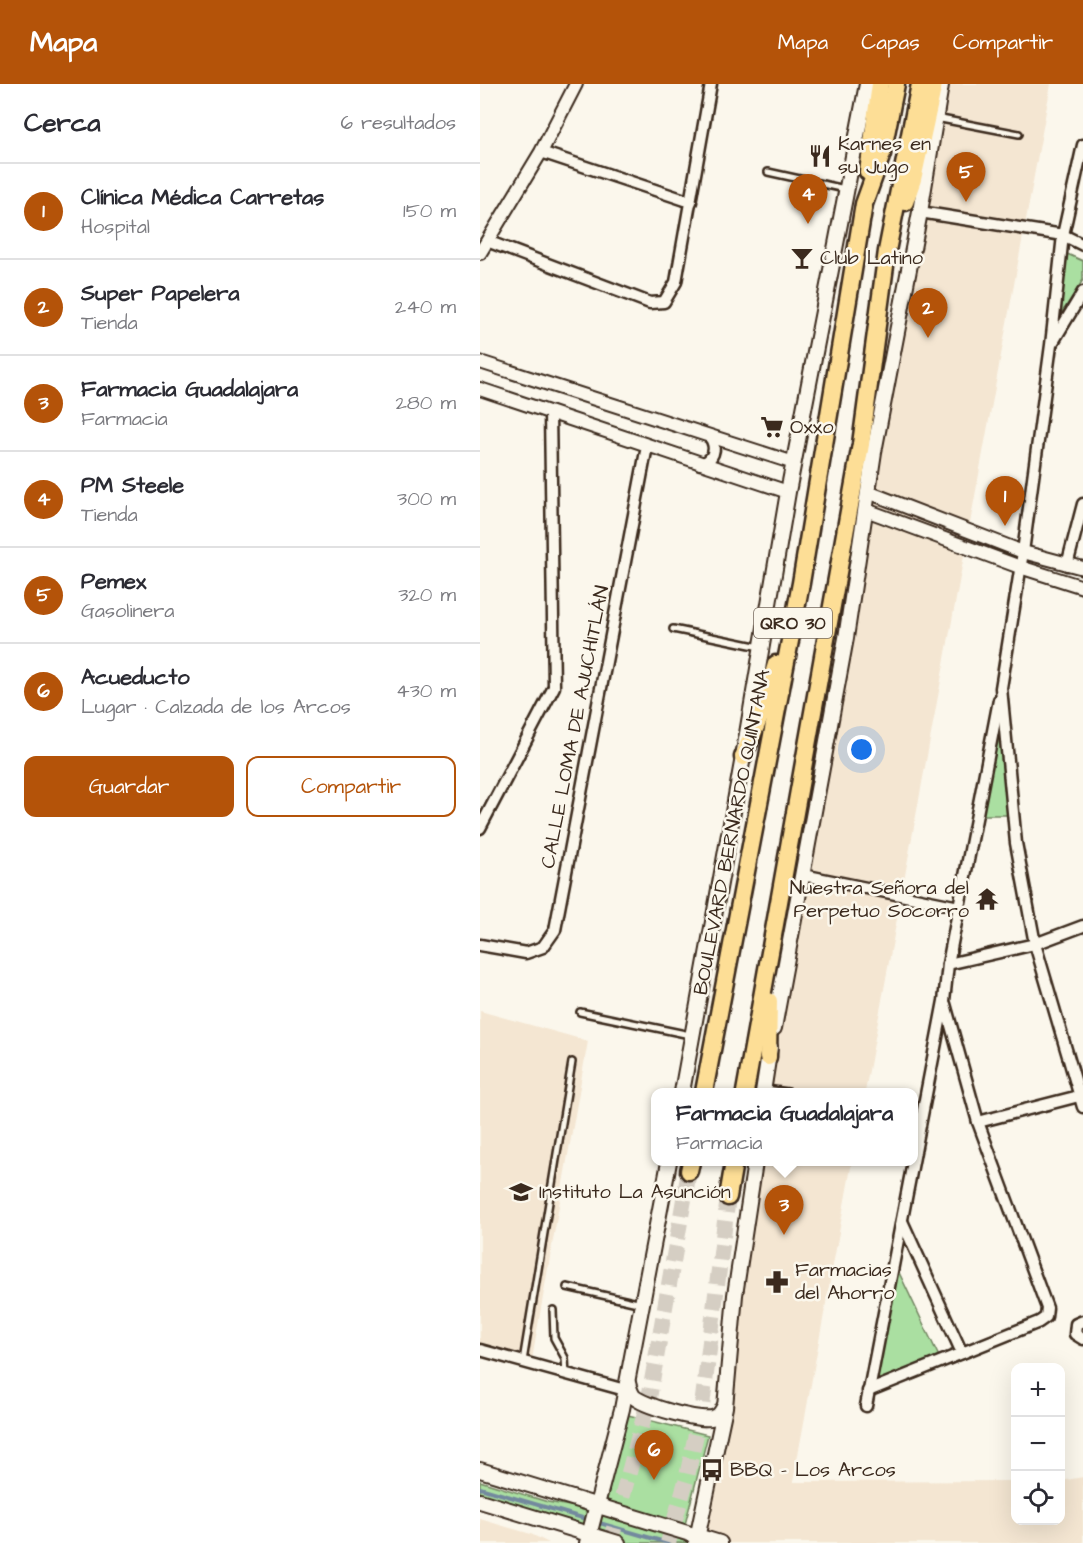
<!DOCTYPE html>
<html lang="es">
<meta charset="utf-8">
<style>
:root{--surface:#fff;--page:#f2f2f3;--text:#2b2b33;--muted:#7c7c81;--line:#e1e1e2;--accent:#b45309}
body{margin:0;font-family:"Architects Daughter",sans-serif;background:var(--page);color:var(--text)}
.controls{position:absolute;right:18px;bottom:18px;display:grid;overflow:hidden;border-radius:12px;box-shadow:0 6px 24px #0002}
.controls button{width:54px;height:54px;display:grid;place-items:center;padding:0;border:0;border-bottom:2px solid var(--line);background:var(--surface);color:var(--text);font:30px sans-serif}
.you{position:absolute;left:382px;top:666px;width:21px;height:21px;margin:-15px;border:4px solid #fff;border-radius:50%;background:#1a73e8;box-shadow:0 0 0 9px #1a73e833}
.badge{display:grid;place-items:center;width:39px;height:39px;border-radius:50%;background:var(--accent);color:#fff;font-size:20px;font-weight:700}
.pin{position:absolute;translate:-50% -50px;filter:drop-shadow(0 2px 3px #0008)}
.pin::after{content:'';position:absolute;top:32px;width:21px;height:18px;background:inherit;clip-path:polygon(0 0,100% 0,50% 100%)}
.popup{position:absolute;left:171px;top:1004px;width:267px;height:78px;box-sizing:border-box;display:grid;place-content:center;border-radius:12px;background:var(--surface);filter:drop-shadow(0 2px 4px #0005);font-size:20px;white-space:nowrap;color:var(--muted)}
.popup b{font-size:22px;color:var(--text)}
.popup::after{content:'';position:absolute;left:50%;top:100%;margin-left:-12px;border:12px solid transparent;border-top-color:var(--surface)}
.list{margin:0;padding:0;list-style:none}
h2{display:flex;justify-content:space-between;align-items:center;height:78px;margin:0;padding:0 24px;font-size:26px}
h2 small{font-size:20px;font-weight:400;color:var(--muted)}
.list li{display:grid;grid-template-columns:39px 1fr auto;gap:18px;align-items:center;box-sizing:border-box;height:96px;padding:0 24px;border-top:2px solid var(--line)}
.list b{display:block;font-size:22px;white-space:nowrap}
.list p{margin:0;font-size:20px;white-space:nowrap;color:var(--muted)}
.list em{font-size:20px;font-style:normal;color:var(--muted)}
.actions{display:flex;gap:12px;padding:18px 24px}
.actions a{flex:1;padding:14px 0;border:2px solid var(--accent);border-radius:12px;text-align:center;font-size:21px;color:var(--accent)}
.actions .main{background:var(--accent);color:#fff}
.icon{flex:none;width:33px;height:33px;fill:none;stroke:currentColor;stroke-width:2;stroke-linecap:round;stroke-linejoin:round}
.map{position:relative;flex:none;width:603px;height:1459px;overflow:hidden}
header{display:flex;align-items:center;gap:36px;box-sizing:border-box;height:84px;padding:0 30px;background:var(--accent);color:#fff}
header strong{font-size:28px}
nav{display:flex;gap:33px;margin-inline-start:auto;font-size:21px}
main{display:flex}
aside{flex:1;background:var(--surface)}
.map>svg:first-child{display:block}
</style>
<header>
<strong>Mapa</strong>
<nav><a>Mapa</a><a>Capas</a><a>Compartir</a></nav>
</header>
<main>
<aside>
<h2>Cerca<small>6 resultados</small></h2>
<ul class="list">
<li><span class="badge">1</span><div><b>Clínica Médica Carretas</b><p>Hospital</p></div><em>150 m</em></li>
<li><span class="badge">2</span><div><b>Super Papelera</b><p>Tienda</p></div><em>240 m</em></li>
<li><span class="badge">3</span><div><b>Farmacia Guadalajara</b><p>Farmacia</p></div><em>280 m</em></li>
<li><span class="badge">4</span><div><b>PM Steele</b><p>Tienda</p></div><em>300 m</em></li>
<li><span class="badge">5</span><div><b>Pemex</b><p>Gasolinera</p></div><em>320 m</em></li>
<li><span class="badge">6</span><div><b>Acueducto</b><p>Lugar · Calzada de los Arcos</p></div><em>430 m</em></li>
</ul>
<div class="actions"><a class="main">Guardar</a><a>Compartir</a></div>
</aside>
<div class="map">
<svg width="603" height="1459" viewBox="0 0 603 1459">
<rect width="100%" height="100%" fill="#fbf7ec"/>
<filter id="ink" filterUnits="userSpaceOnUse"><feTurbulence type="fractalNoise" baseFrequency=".0167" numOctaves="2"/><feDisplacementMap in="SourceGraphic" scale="12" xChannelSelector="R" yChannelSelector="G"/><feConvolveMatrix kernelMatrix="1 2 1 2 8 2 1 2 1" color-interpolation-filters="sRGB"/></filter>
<g filter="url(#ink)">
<!-- built -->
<g fill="#f4e6d2">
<polygon points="462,0 571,0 385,1008 283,1008"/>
<polygon points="0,927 108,957 51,1281 0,1260"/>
<polygon points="275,1078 372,1078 313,1398 535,1397 536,1436 580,1436 581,1397 603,1393 603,1459 240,1459 217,1452 222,1434"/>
<polygon points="0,1435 51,1450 69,1459 0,1459"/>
</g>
<!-- green -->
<g fill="#aadfa1" stroke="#728460" stroke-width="1.5">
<polygon points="585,169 603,177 603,196 581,230"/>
<polygon points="521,604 535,731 495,731"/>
<polygon points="413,1176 462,1279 388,1307"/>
<polygon points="148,1331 228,1351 201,1456 211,1459 110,1459 112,1447 0,1415 0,1397 68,1418 111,1426"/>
</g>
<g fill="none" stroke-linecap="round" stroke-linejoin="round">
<!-- stream -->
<polyline stroke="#73899e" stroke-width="4" points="0,1404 188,1459"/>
<!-- trunk-tunnel -->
<g stroke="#d5cec3" stroke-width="16" stroke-dasharray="16 8" stroke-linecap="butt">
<polyline points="130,1459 169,1314 209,1087"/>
<polyline points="188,1459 206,1397 222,1322 248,1113"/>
</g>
<!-- service casing -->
<g stroke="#3b2a1e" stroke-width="10">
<g id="service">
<polyline points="456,34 539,50"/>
<polyline points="288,88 365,105"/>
<polyline points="193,545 280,563"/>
<polyline points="100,928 210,951"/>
<polyline points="286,1005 308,1008"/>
<polyline points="87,1203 162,1220"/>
<polyline points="73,1226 74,1254 85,1274 86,1290"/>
<polyline points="43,1277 92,978"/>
</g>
</g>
<!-- minor casing -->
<g stroke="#3b2a1e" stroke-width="15">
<g id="minor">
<polyline points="603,61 583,151 571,261 543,468 521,604 536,759 555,860 603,1023"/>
<polyline points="61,68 211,118"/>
<polyline points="440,128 583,151 603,161"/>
<polyline points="7,157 170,219 184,218 196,198 231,0"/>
<polyline points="573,258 603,208"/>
<path d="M 220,380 C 233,377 238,365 230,353"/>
<polyline points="587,481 603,420"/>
<polyline points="0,744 74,603 70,328"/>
<polyline points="323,791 479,823"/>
<polyline points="0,861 46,869 63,863 75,846 167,362"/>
<polyline points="468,880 555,860 603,842"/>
<polyline points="498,1038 599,1012"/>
<polyline points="422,1137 482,1269"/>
<polyline points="603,1237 596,1240 595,1250 603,1255"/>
<polyline points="0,1266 145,1306"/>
<polyline points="388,1307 559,1238 566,1233 567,1224 498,1038 465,920"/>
<polyline points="386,1322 464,917 468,880 519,616"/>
</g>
</g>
<!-- tertiary casing -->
<g stroke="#3b2a1e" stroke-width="16">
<g id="tertiary">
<polyline points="0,169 61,68 96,0"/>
<polyline points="0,278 314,379"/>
<polyline points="0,305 308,408"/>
<polyline points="388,408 543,468 603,484"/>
<polyline points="386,426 540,483 603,503"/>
</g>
</g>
<!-- secondary casing -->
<g stroke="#3b2a1e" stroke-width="18">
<g id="secondary">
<polyline points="294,944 366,554 394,368 440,128 461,1"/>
<polyline points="202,1008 263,673 308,408 387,0"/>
<polyline points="283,1008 290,963"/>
<path d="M 148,1299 C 149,1303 151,1309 153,1312 C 162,1322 223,1339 235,1333 C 239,1332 242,1327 244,1323"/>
<polyline points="0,1386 240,1459"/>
<polyline points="0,1417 138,1459"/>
<polyline points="107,1459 142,1325 189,1078"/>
<polyline points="216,1459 245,1323 255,1211 275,1078"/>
</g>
</g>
<!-- trunk casing -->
<g stroke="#3b2a1e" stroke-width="21">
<g id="trunk">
<polyline points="388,88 400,0"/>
<polyline points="425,118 433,95 454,0"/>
<polyline points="263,673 280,633 296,580"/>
<polyline points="288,973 289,917"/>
<polyline points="224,1008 321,499 384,120 402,70 416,0"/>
<polyline points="265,1008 381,360 407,167 440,0"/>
<polyline points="209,1087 211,1078"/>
<polyline points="248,1113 254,1078"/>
</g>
</g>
<!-- service -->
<use href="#service" stroke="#fbf7ec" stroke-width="5"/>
<!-- minor -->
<use href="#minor" stroke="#fbf7ec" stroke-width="10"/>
<!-- tertiary -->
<use href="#tertiary" stroke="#fbf7ec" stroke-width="12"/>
<!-- secondary -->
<use href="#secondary" stroke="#fbf7ec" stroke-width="14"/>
<!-- trunk -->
<use href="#trunk" stroke="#fdde96" stroke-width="16"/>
</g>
</g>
<!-- icons -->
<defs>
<g id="restaurant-bare" transform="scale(1.8)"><path d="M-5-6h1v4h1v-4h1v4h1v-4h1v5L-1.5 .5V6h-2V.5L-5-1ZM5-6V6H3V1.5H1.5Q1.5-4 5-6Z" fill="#3b2a1e" stroke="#fbf7ec" stroke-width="2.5" paint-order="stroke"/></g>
<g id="bar-bare" transform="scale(1.8)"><path d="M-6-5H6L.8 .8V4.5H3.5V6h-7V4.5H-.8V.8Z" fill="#3b2a1e" stroke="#fbf7ec" stroke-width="2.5" paint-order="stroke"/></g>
<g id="supermarket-bare" transform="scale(1.8)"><path d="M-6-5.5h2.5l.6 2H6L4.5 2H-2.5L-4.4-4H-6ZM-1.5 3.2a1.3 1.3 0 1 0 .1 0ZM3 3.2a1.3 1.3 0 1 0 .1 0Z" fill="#3b2a1e" stroke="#fbf7ec" stroke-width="2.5" paint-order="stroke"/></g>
<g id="temple-bare" transform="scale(1.8)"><path d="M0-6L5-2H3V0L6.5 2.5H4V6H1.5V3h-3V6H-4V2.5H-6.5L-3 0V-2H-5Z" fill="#3b2a1e" stroke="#fbf7ec" stroke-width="2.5" paint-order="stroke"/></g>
<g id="school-bare" transform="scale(1.8)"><path d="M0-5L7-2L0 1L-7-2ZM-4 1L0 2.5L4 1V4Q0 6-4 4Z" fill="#3b2a1e" stroke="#fbf7ec" stroke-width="2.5" paint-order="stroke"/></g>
<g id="pharmacy-bare" transform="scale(1.8)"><path d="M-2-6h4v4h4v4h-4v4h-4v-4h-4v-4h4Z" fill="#3b2a1e" stroke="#fbf7ec" stroke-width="2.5" paint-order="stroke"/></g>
<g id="bus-bare" transform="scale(1.8)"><path d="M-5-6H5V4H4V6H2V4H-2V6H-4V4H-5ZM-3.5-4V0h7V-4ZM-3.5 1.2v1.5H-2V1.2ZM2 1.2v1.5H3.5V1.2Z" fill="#3b2a1e" stroke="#fbf7ec" stroke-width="2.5" paint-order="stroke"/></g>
</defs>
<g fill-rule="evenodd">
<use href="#restaurant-bare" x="340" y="72"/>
<use href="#bar-bare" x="322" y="174"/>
<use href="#supermarket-bare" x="292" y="343"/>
<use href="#temple-bare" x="507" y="815"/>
<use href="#school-bare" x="41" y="1108"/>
<use href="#pharmacy-bare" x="297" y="1198"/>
<use href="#bus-bare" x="232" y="1386"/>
</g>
<g text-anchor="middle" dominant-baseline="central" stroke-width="5" stroke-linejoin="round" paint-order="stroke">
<!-- shield labels -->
<rect fill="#fbf7ec" stroke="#75685c" stroke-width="1.5" x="274" y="524" width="78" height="30" rx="4.5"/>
<g font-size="18" font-weight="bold" fill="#3b2a1e">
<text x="313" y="539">QRO 30</text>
</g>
<!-- poi labels -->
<g font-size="20" fill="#3b2a1e" stroke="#fbf7ec" text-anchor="start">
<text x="358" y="60">Karnes en<tspan x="358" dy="23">su Jugo</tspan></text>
<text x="340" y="174">Club Latino</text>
<text x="310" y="343">Oxxo</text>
<text x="489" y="804" text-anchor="end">Nuestra Señora del<tspan x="489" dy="23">Perpetuo Socorro</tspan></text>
<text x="59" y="1108">Instituto La Asunción</text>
<text x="315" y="1186">Farmacias<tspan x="315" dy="23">del Ahorro</tspan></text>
<text x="250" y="1386">BBQ - Los Arcos</text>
</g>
<!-- street labels -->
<g font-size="20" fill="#3b2a1e" stroke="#fbf7ec">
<text transform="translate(95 643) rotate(-79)">CALLE LOMA DE AJUCHITLÁN</text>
<text transform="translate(252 748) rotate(-79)">BOULEVARD BERNARDO QUINTANA</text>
</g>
</g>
</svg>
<div class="controls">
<button>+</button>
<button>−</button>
<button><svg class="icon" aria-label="locate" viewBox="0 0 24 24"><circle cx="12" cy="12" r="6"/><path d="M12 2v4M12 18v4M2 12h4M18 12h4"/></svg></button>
</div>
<div class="you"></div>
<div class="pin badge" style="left:525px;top:442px">1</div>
<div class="pin badge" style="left:448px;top:254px">2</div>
<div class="pin badge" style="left:304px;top:1151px">3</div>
<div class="popup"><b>Farmacia Guadalajara</b>Farmacia</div>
<div class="pin badge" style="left:328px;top:140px">4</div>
<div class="pin badge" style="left:486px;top:118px">5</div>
<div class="pin badge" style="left:174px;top:1396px">6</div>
</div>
</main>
